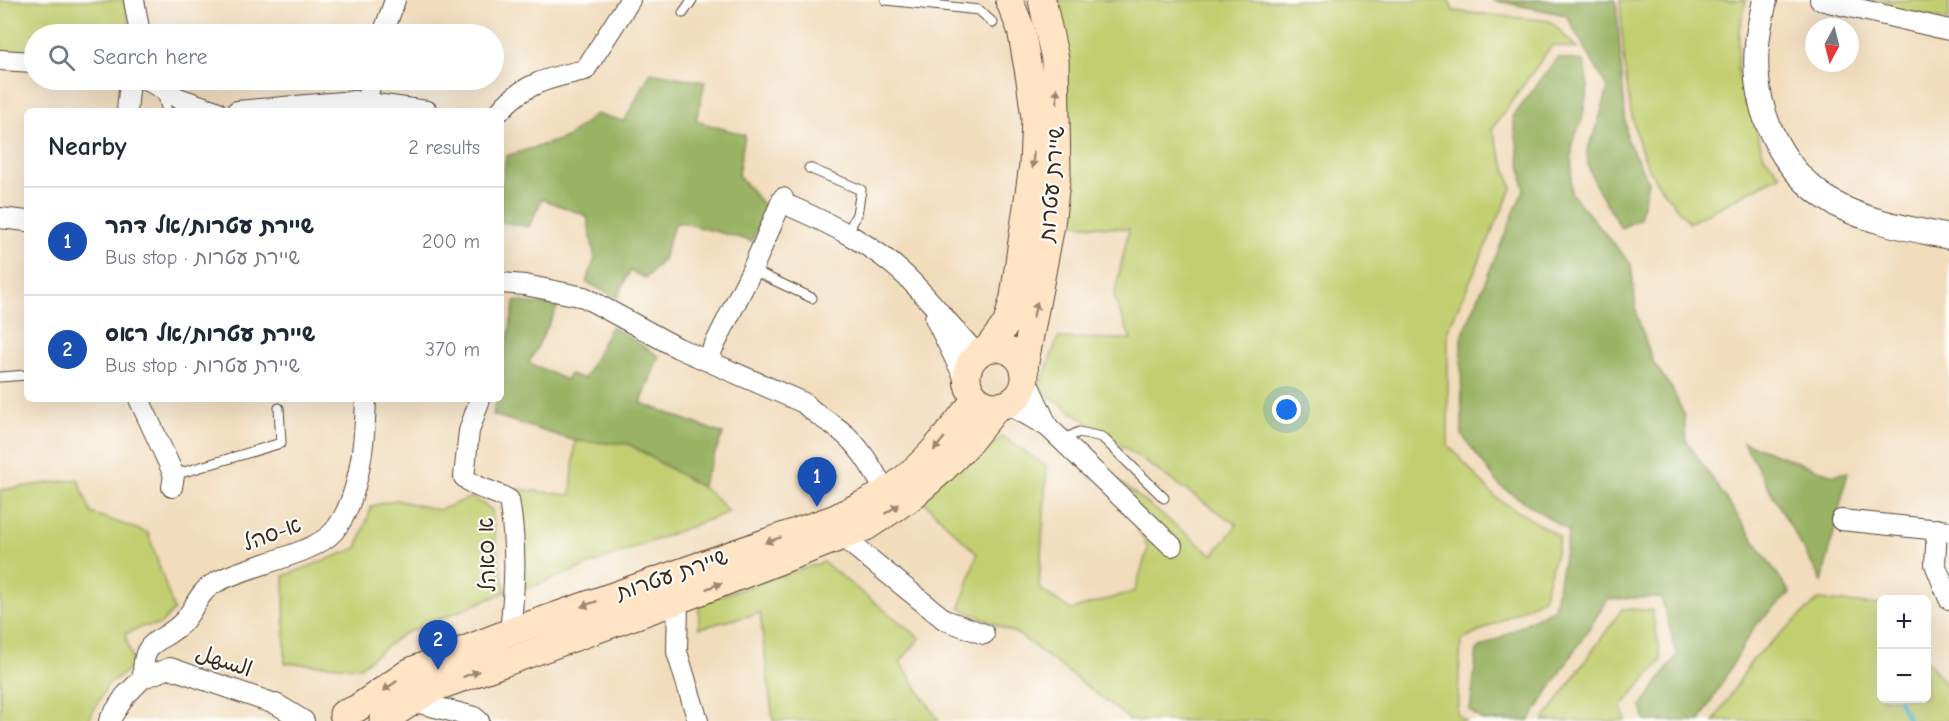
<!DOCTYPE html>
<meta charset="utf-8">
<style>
:root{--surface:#fff;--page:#f6f6f7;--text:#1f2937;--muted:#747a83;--line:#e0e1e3;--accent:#1f6fb2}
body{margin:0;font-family:"Comic Neue","Playpen Sans Arabic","Playpen Sans Hebrew",sans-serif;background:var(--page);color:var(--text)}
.controls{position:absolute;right:18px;bottom:18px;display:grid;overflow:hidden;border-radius:9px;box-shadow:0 6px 24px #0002}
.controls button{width:54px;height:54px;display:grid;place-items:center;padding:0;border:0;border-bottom:2px solid var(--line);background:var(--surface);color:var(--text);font:30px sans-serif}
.compass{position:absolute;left:1805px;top:18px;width:54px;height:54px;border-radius:50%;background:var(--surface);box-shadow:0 6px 24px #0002;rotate:187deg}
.you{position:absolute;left:1287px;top:410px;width:21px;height:21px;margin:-15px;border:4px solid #fff;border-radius:50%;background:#1a73e8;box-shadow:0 0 0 9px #1a73e833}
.badge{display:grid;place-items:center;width:39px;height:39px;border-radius:50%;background:var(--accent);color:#fff;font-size:20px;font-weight:700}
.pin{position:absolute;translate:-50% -50px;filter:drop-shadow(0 2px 3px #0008)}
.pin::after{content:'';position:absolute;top:32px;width:21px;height:18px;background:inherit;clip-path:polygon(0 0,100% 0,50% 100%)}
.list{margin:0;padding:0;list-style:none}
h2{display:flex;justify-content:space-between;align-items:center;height:78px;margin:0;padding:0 24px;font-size:26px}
h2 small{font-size:20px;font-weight:400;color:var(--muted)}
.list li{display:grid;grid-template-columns:39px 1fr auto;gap:18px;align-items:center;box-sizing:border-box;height:108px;padding:0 24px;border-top:2px solid var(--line)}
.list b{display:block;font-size:22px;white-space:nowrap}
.list p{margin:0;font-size:20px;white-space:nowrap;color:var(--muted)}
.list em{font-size:20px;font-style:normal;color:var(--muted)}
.icon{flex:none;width:33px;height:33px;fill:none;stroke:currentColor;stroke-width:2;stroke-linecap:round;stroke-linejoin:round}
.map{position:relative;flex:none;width:1949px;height:721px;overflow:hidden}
.search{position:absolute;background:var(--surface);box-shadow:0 6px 24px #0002;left:24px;top:24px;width:480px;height:66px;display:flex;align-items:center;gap:15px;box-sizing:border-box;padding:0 21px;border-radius:33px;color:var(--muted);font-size:22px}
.panel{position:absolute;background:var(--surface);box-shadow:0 6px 24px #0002;left:24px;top:108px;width:480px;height:294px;border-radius:9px}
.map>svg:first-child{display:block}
</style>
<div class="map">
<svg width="1949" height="721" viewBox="0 0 1949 721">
<rect width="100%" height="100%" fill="#fdfcf7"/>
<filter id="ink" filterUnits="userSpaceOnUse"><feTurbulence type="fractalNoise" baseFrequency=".0167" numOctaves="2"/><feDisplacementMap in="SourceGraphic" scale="12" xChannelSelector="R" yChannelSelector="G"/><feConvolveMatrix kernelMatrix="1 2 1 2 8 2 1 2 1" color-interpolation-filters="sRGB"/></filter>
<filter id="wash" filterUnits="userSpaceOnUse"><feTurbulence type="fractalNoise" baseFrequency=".008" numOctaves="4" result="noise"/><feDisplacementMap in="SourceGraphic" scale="24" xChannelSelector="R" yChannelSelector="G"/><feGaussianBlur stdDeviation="1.35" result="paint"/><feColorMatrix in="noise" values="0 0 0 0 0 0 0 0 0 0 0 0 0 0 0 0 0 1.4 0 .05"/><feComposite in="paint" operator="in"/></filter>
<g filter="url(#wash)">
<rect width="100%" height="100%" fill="#f1dcbc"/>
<!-- green -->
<g fill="#c2cf71" stroke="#7e7c48" stroke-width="1.5">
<polygon points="0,0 123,0 132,34 65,31 64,34 34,34 34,54 0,52"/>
<polygon points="1056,0 1449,0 1453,11 1550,21 1578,49 1552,45 1492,129 1512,188 1448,330 1448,445 1496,498 1560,537 1543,599 1461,641 1457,714 1466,721 1128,721 1127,717 1019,635 960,608 977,554 917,495 1003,437 1047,467 1039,588 1071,610 1135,591 1148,548 1106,471 1213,555 1237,525 1039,389 1058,338 1131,339 1114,298 1129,229 1064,223 1069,116"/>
<path d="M 1620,0 L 1746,0 L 1739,31 L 1737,69 L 1764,156 L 1781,175 L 1689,223 C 1676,206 1659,189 1650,171 C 1625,120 1624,56 1620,0 Z"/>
<polygon points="1853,0 1949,0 1949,21"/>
<polygon points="575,441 629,444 708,491 729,512 526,589 524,515 517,489 571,495"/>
<polygon points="78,479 91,513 148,533 174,610 160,625 144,626 125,634 134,666 108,684 88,721 0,721 0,490"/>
<polygon points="472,497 492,510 496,549 506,592 403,634 360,667 285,663 284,576 357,548 372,506 396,500 439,510"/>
<polygon points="823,562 920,638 900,662 939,721 773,721 760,613 699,628 699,603"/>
<polygon points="1818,600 1881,605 1882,698 1926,698 1927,659 1949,690 1949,721 1714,721 1753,659"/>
<polygon points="1622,609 1652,610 1661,661 1621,707 1626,721 1543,721"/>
</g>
<!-- forest -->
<g fill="#99b263" stroke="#6a6e40" stroke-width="1.5">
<polygon points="1492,0 1616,0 1627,140 1648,181 1640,219 1621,228 1596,186 1588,166 1587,149 1595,133 1608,89 1566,15"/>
<polygon points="1557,58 1584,61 1588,87 1582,120 1572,143 1571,193 1631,264 1637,316 1653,362 1672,389 1684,415 1686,440 1790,593 1754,627 1700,721 1645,721 1641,707 1677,655 1661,597 1608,599 1529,721 1483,721 1470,711 1477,650 1554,608 1569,531 1500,486 1462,435 1461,339 1524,189 1513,117"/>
<polygon points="651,72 705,82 696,121 745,135 738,175 766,208 752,241 680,222 674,225 663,259 646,278 630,271 617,298 586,282 595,259 587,216 542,199 529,227 501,222 501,191 506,156 566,138 596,114 624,121"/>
<polygon points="515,301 558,306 529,363 566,380 570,374 584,379 611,326 659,356 641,403 723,434 701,487 629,444 575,441 493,415 496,399 501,399 501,375"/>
<polygon points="1743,442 1833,475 1848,472 1822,582"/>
</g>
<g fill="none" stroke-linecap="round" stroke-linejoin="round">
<!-- stream -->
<polyline stroke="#4db8c9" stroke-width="4.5" points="1898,698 1909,721"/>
</g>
</g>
<g filter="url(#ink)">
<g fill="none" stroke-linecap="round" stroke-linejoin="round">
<!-- service casing -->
<g stroke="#564536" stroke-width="11">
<g id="service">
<polyline points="886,0 979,10 993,23"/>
<polyline points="683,13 692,0"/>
<polyline points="161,90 167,111"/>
<polyline points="809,168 861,190 857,214 847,234"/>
<polyline points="752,270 812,298"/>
<polyline points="0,377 27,375"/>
<polyline points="1062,440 1079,432 1102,437 1164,498"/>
<polyline points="174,475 281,443 279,408"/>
</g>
</g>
<!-- minor casing -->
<g stroke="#564536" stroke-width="22">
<g id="minor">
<polyline points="134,0 140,34"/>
<polyline points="1820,0 1949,30"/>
<polyline points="383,34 395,0"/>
<polyline points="0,60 34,62"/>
<polyline points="147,80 178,98 216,111"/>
<polyline points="367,102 371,80"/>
<polyline points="127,111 130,80"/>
<polyline points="237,111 354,101 427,111"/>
<path d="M 500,111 C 523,83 552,77 585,70 L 630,0"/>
<path d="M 792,207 C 833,225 875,246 907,277 C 930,300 951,326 973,350 L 981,352"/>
<polyline points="0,218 27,221"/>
<path d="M 501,283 L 525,285 L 584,297 L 678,348 L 804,403 C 815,415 829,421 841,431 C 861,447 873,470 886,492"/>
<polyline points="935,318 967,383"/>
<polyline points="707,360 752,270 783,198"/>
<polyline points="1025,377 1048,427"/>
<polyline points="139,399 174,475 172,487"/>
<path d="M 480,399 L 469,431 L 464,477 C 477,490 494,490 509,500 C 517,547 515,585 510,632"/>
<polyline points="1008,404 1048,427 1172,546"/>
<polyline points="1841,520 1949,531"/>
<polyline points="1937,529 1935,564 1949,599"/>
<polyline points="844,538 945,620 984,634"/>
<polyline points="678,600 677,652 698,721"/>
<path d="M 143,678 C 142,637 158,646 182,623 C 194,611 197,594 213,584 C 244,565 313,556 334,531 C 360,500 365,439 366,399"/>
<polyline points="412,701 474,717 479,721"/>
<polyline points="109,721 125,696 143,678 170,668 278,705 304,721"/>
</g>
</g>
<!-- tertiary casing -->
<g stroke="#564536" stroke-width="26">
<path id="tertiary" d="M 1765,0 C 1762,15 1758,30 1757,45 C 1751,109 1781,175 1839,206 C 1872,223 1913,229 1949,237"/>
</g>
<!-- secondary casing -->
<g stroke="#564536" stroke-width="29">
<g id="secondary">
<circle cx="996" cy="377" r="29"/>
<polyline points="988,348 1007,323 1014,297 1033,165 1035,118 1030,80 1021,29 1009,0"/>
<polyline points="1024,367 1051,225 1057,173 1055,59 1042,0"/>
<path d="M 343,714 L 356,709 L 411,671 L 510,632 L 836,518 C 852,509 870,502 886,492 C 923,469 949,432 976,399"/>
<polyline points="383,721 431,689 678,600 866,527 910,498 941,471 966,446 998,406"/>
</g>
</g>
<!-- service -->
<use href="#service" stroke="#fff" stroke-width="9"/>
<!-- minor -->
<use href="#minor" stroke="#fff" stroke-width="20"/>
<!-- tertiary -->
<use href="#tertiary" stroke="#fff" stroke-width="24"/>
<!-- secondary -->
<use href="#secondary" stroke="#ffe4c6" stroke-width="27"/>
</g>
<!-- one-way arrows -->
<defs><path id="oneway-solid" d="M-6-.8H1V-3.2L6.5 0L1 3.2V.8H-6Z" transform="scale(1.5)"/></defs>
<g fill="#9d8772">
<use href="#oneway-solid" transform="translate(1057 96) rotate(-92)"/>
<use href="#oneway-solid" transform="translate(1033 160) rotate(94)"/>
<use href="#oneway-solid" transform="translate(1035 310) rotate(-75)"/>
<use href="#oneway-solid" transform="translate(939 444) rotate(129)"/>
<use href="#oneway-solid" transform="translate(892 509) rotate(-34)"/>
<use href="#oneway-solid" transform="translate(773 540) rotate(161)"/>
<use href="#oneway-solid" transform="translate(714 586) rotate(-20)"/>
<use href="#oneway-solid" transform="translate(589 604) rotate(161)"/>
<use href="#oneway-solid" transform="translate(471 674) rotate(-20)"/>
<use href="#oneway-solid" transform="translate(390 686) rotate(145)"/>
</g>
</g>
<g text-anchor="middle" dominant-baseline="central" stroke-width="4.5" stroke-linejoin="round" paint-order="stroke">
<!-- street labels -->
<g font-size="22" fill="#3b2a1e" stroke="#fdfcf7">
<text transform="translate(1052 184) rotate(-85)">שיירת עטרות</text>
<text transform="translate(272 534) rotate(-20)">א-סהל</text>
<text transform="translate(487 555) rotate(-92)">א סאהל</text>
<text transform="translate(672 575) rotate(-19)">שיירת עטרות</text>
<text transform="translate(224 661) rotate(19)">السهل</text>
</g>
</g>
</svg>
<div class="controls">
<button>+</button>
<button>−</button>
</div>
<svg class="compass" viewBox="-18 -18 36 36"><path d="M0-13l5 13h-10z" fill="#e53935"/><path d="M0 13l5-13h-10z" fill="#747a83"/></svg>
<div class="you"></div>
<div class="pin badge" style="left:817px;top:507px;background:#1a4fb4">1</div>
<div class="pin badge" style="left:438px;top:670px;background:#1a4fb4">2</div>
<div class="search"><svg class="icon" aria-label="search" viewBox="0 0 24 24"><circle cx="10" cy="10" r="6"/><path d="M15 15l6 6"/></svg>Search here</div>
<section class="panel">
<h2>Nearby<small>2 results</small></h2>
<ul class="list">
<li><span class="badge" style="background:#1a4fb4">1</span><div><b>שיירת עטרות/אל דהר</b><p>Bus stop · שיירת עטרות</p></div><em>200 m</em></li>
<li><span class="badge" style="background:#1a4fb4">2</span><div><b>שיירת עטרות/אל ראס</b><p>Bus stop · שיירת עטרות</p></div><em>370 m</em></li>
</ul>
</section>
</div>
